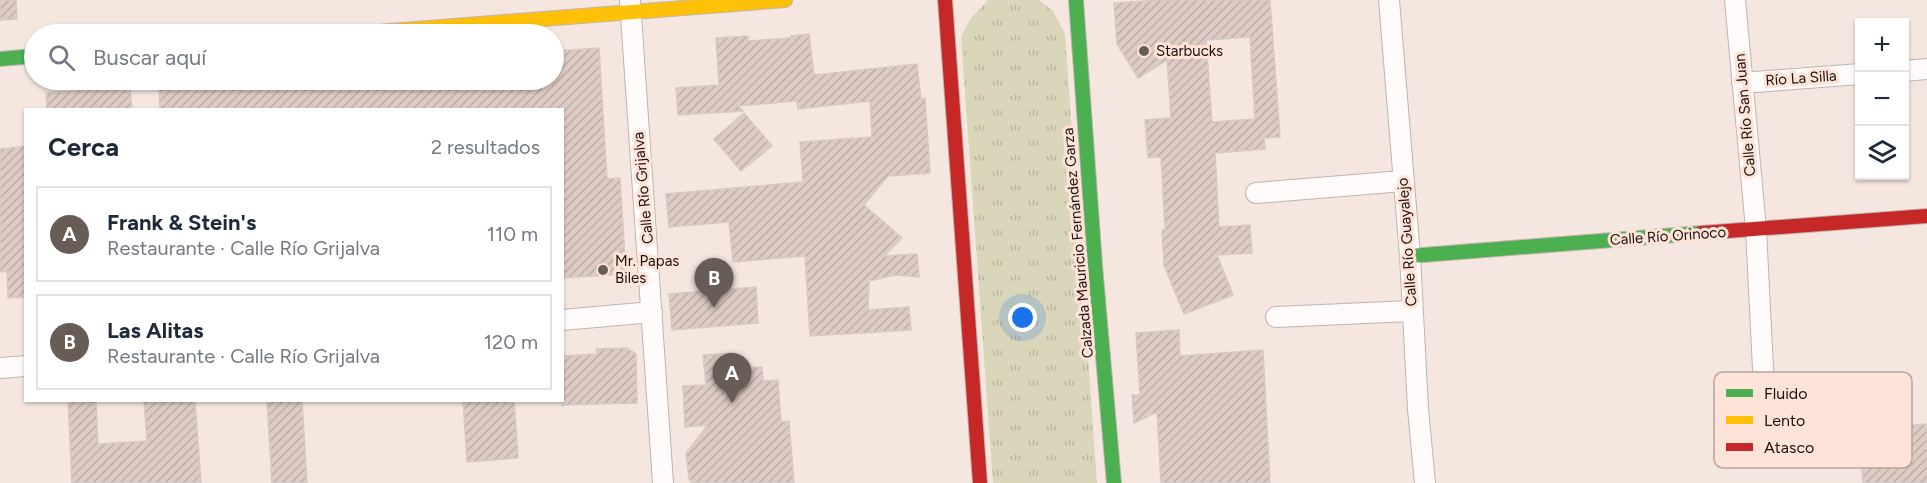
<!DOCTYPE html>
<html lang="es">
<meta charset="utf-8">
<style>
:root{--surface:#fff;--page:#f2f2f3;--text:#1f2937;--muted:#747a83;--line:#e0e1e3;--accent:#685c56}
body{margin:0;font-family:Figtree,sans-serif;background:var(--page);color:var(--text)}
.controls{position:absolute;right:18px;top:18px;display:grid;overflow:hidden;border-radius:0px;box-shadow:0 2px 4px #0004}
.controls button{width:54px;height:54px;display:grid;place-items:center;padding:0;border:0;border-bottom:2px solid var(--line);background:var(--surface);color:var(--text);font:30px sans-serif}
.you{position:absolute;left:1023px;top:318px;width:21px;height:21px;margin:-15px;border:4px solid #fff;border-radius:50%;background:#1a73e8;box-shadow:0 0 0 9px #1a73e833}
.badge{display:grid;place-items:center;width:39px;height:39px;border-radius:50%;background:var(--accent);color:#fff;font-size:20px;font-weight:700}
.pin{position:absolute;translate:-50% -50px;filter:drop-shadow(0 2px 3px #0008)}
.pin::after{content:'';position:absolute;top:32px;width:21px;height:18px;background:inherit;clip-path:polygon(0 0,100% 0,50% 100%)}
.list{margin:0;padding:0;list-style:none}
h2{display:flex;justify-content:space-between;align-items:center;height:78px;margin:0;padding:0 24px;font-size:26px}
h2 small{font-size:20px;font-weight:400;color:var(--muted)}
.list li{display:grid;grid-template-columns:39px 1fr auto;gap:18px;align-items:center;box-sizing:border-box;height:96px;margin:0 12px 12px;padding:0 12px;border:2px solid var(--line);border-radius:0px}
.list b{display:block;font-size:22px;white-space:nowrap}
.list p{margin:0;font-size:20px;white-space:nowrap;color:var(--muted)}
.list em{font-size:20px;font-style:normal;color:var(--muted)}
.icon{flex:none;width:33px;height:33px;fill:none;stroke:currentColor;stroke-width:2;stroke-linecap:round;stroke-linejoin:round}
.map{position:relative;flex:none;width:1927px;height:483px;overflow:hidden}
.search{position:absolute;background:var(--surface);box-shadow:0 2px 4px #0004;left:24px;top:24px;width:540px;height:66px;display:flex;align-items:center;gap:15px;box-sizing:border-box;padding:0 21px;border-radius:33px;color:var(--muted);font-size:22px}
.panel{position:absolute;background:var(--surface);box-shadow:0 2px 4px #0004;left:24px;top:108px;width:540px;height:294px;border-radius:0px}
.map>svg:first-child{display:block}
</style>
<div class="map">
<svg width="1927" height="483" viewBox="0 0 1927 483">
<defs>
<pattern id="grass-tufts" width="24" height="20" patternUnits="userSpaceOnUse" patternTransform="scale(1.5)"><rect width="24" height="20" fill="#dad6ba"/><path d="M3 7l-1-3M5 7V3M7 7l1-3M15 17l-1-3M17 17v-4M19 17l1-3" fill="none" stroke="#bab79f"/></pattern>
<pattern id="building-hatch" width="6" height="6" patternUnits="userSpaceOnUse" patternTransform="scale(1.5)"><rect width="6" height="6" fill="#deccc4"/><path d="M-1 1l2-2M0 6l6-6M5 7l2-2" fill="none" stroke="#beaea7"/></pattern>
</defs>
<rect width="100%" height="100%" fill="#f6e6e0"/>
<!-- grass -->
<polygon fill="url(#grass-tufts)" points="988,0 1039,0 1053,11 1065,34 1097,483 993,483 961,37 971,18"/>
<!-- building -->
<g fill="url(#building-hatch)" stroke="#d7cac5" stroke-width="1.5" fill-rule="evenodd">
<polygon points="0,0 16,0 17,19 0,20"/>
<path d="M 1160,0 L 1270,0 L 1280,137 L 1264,138 L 1265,149 L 1215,153 L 1219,227 L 1250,225 L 1252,253 L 1217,255 L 1233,295 L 1184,314 L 1164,265 L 1162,230 L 1165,230 L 1161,157 L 1148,158 L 1145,120 L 1171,118 L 1167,60 L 1138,78 L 1117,44 L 1114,3 ZM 1250,37 L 1255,119 L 1212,122 L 1206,40 Z"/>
<polygon points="809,34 814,75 917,64 921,99 925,98 930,173 888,176 864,205 902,238 884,256 917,254 919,277 895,275 869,281 868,310 909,307 911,330 810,336 805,256 733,262 729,222 669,227 666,194 803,182 800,142 872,137 870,101 798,109 797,101 738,106 743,111 678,115 676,88 719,85 716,38 748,36 748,41 791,38 791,36"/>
<polygon points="599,48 607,179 620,178 626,274 562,278 562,110 160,110 159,85 203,82 203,80 554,80 554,51"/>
<polygon points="130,87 132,110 47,110 46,93"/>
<polygon points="744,113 772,146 741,171 714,139"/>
<polygon points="26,146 26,297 8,298 7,271 0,272 0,149"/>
<polygon points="756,287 758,323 672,330 669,294"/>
<polygon points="1179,330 1180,356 1263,350 1270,483 1161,483 1157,412 1134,423 1132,395 1140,395 1136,333"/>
<polygon points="627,348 636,354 637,403 562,405 562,356 597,354 596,349"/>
<polygon points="732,353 733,369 762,367 763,381 778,380 781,422 789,421 794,483 693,483 689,479 686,453 708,425 685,427 683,386 706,385 703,355"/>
<polygon points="68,400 96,400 98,444 147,441 144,400 195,400 201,483 72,483"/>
<polygon points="267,400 302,400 307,483 272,483"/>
<polygon points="463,400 514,400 518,458 467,462"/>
<polygon points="1927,424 1927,483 1863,483 1859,430"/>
</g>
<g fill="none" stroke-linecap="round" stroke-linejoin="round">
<!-- street casing -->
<g stroke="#c0b3ae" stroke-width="22">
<g id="street">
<polyline points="1389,0 1410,256 1418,409 1425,483"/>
<polyline points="1735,0 1756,229 1763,369"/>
<polyline points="630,1 663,483"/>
<polyline points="1904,71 1927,69"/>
<polyline points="1742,83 1860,74"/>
<polyline points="1256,193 1403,181"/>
<polyline points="1276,317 1411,311"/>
<polyline points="562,320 652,312"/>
<polyline points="0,368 26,366"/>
</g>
</g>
<!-- fast casing -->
<g stroke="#c0b3ae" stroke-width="16">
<g id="fast">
<polyline points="1076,0 1095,265 1114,483"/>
<polyline points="0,59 34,56"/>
<polyline points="1410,256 1701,233"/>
</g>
</g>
<!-- slow casing -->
<g stroke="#c0b3ae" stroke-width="16">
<polyline id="slow" points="353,34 785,0"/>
</g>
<!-- jam casing -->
<g stroke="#c0b3ae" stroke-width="16">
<g id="jam">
<polyline points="945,0 980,483"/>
<polyline points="1701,233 1927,216"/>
</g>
</g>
<!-- street -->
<use href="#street" stroke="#fefbfa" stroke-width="20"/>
<!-- fast -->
<use href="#fast" stroke="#4caf50" stroke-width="14"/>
<!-- slow -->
<use href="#slow" stroke="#ffc107" stroke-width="14"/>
<!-- jam -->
<use href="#jam" stroke="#c62828" stroke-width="14"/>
</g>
<!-- markers -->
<g fill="#685c56" stroke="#fee3d8" stroke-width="2">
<circle cx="1144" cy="51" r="6"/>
<circle cx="603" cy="270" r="6"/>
</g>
<g text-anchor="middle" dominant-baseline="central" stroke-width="6" stroke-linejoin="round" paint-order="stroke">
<!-- poi labels -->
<g font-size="15" fill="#1c110c" stroke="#fee3d8" text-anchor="start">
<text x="1156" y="51">Starbucks</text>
<text x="615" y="261">Mr. Papas<tspan x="615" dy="17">Biles</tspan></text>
</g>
<!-- street labels -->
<g font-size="15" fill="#1c110c" stroke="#fee3d8">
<text transform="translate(1801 78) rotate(-4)">Río La Silla</text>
<text transform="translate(1745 115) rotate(-95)">Calle Río San Juan</text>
<text transform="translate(643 188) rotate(-95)">Calle Río Grijalva</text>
<text transform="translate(1668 236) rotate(-4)">Calle Río Orinoco</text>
<text transform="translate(1407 242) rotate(-94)">Calle Río Guayalejo</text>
<text transform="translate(1078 243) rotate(-95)">Calzada Mauricio Fernández Garza</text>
</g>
</g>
<!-- legend -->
<rect x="1714" y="372" width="198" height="96" rx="9" fill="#fee3d8" stroke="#baa49b" stroke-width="1.5"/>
<rect x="1726" y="389" width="27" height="8" fill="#4caf50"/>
<rect x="1726" y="416" width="27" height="8" fill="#ffc107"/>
<rect x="1726" y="443" width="27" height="8" fill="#c62828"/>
<g font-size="16" fill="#1c110c">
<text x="1764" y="399">Fluido</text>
<text x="1764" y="426">Lento</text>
<text x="1764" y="453">Atasco</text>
</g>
</svg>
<div class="controls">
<button>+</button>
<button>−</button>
<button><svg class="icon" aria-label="layers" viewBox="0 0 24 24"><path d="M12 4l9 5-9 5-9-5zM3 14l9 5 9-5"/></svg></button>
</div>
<div class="you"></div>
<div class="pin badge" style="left:732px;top:403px">A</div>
<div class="pin badge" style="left:714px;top:308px">B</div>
<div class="search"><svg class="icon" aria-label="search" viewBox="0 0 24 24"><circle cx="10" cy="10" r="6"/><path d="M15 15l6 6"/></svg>Buscar aquí</div>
<section class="panel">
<h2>Cerca<small>2 resultados</small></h2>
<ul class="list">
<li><span class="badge">A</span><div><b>Frank &amp; Stein's</b><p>Restaurante · Calle Río Grijalva</p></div><em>110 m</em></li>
<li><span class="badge">B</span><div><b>Las Alitas</b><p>Restaurante · Calle Río Grijalva</p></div><em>120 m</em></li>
</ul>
</section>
</div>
